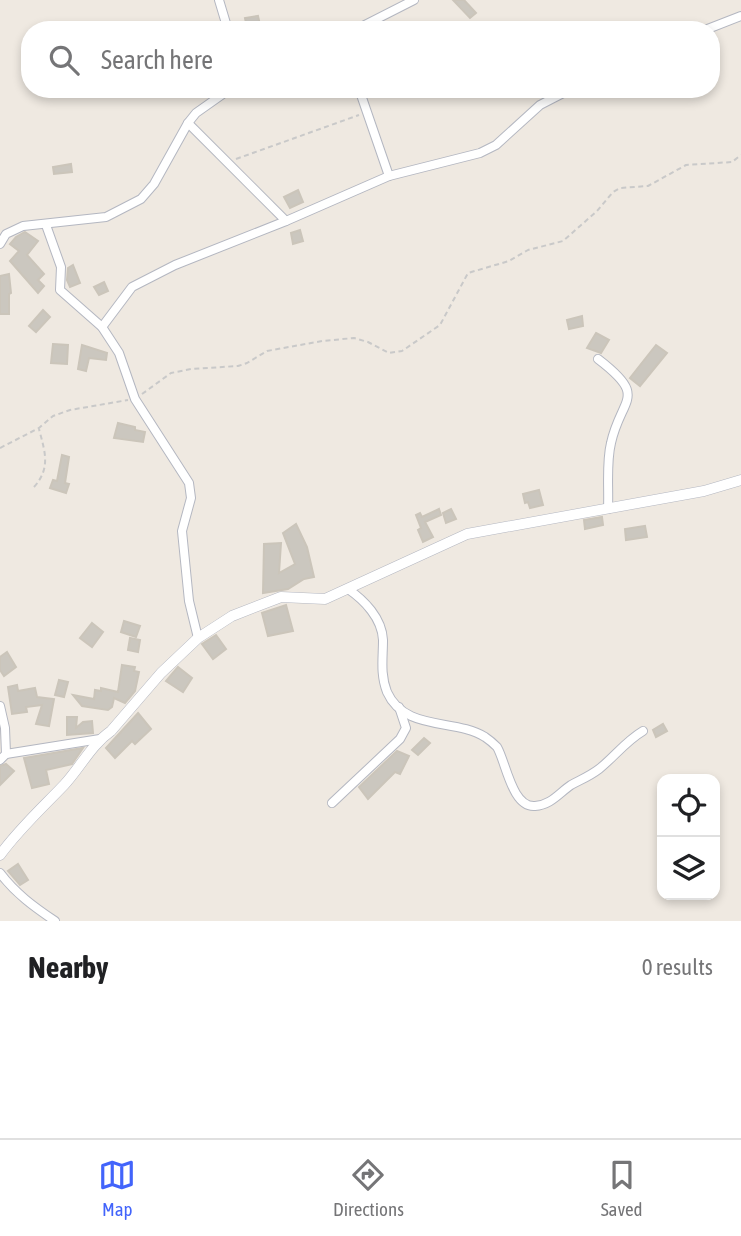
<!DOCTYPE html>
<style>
:root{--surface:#fff;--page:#f2f2f2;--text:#202124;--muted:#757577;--line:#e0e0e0;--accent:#4264fb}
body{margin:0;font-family:"Asap Condensed",sans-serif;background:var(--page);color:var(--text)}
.controls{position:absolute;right:21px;bottom:21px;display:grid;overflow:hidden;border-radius:14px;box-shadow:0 4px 10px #0003}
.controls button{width:63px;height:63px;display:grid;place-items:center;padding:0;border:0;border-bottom:2px solid var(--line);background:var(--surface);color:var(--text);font:35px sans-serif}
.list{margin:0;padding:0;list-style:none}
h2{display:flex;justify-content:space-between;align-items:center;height:91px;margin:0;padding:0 28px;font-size:30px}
h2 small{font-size:23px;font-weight:400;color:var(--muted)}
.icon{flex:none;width:38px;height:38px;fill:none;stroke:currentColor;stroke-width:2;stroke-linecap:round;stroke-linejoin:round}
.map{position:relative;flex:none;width:741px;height:921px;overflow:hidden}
.search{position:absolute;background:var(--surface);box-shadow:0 4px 10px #0003;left:21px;right:21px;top:21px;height:77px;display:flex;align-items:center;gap:18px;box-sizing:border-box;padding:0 24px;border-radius:28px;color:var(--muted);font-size:26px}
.sheet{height:217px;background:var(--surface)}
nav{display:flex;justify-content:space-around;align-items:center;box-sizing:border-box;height:98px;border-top:2px solid var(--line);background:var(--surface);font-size:19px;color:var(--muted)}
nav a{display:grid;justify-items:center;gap:4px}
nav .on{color:var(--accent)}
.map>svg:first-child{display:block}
</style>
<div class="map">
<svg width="741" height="921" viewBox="0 0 741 921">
<rect width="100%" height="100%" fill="#efe9e1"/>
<!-- building -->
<g fill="#cbc7bf" stroke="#cbc5ba" stroke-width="2">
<polygon points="453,0 464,0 476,13 470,18"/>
<polygon points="258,16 260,25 247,28 245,18"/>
<polygon points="71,164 72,172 54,174 53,167"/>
<polygon points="298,190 303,202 290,208 284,197"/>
<polygon points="300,230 303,241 293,244 291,233"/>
<polygon points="25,232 38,241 27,255 44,274 38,280 44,286 38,293 10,261 19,251 10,244 16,237"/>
<polygon points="73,265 80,283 70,287 67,280 68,268"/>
<polygon points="9,274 11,293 9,294 9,314 0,314 0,276"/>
<polygon points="104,282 108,291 99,295 94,287"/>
<polygon points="43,310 50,317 36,332 29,326"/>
<polygon points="582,316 583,326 569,329 567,320"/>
<polygon points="596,333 609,340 601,353 587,348"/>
<polygon points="53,344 68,345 67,364 51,363"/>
<polygon points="82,345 107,353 106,360 89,358 86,371 78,369"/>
<polygon points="656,345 667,353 640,386 630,378"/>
<polygon points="118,423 135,427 135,430 145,432 143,442 114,438"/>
<polygon points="62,455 69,457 65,483 69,484 66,493 50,488 53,480 57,481"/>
<polygon points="539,490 543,505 530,508 528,502 525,503 523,494"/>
<polygon points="439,509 441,515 425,522 433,537 423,542 418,530 421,528 416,515 420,513 422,517"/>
<polygon points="451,509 456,519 446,523 443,513"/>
<polygon points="602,517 603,525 585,529 584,520"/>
<polygon points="296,524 307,547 314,577 304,579 288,589 263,593 264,544 281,543 279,573 295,564 283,533"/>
<polygon points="645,526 647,537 626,540 625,529"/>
<polygon points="286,605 293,631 268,636 262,613"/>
<polygon points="124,621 140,626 136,637 121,632"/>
<polygon points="92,623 103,632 92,647 80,638"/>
<polygon points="216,635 226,649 213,659 202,644"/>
<polygon points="130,638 140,640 138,652 128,650"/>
<polygon points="7,652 16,667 4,676 0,670 0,657"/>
<polygon points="122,665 135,667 134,671 139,672 135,691 125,703 114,698 112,707 108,710 82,706 73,695 94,699 95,690 101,691 101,688 118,692"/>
<polygon points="178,667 192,678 183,692 166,681"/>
<polygon points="59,680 68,682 64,697 55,695"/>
<polygon points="17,685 18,691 35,688 37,697 54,699 49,726 36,724 42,705 26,707 27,712 12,714 8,687"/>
<polygon points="138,713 151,729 135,744 132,741 115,758 106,748"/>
<polygon points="67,717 77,717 76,728 83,722 92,721 93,733 67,735"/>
<polygon points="663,724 667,731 656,737 653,730"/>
<polygon points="424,738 430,743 418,755 412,750"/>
<polygon points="83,748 72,764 46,770 49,784 32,788 24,758"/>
<polygon points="397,751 409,756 400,774 395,772 368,799 359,787"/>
<polygon points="6,764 14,771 0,785 0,766"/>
<polygon points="18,864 28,880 20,885 8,871"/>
</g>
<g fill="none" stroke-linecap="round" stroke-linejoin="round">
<!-- minor casing -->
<g stroke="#b4b7c1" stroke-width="10">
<g id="minor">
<polyline points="219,0 228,30"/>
<polyline points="355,30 414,0"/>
<polyline points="705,30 741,16"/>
<polyline points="359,89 389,176"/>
<polyline points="188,123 286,221"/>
<polyline points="46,225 61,267 60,290 102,327 119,353 135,399 189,483 191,498 182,531 189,601 198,638"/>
<polyline points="0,244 6,234 23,226 106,217 141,199 154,184 188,123 196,113 230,89"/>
<polyline points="102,327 132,287 175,265 286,221 389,176 480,153 496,145 540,105 571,89"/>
<path d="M 598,359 C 649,398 621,397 611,443 C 606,463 609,488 608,509"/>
<path d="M 348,589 C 364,600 382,618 383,640 C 383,658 380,674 387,692 C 405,732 455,718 485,737 C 488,739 494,744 497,747 C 506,762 512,808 535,806 C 551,805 559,793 571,785 C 580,780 590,776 599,769 C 614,757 626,741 643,731"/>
<polyline points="0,706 5,728 6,754"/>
<polyline points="0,760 6,754 100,739"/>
<polyline points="332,803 400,739 406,728 399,707"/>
<path d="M 0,873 C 15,893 34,907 55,921"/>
</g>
</g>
<!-- tertiary casing -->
<g stroke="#b4b7c1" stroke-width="11">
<path id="tertiary" d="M 0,855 C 19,829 42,808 64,785 C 80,768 91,745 111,731 L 161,673 L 198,638 L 232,616 L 281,597 L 325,599 L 467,534 L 704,491 L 741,480"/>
</g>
<!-- path -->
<g stroke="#c9c9c9" stroke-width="2" stroke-dasharray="5 3.5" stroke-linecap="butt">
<polyline points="236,159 359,115"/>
<polyline points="142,394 171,373 191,369 238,366 247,363 267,351 322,341 354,338 368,342 389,353 402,351 440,325 468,273 509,261 528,250 563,241 597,211 613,192 620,188 648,186 686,165 732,162 741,155"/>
<polyline points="0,448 39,428 53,416 70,410 128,400"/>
<path d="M 34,487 C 51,468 45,452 39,429"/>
</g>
<!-- minor -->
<use href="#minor" stroke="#fff" stroke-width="8"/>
<!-- tertiary -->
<use href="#tertiary" stroke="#fff" stroke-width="10"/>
</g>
</svg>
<div class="controls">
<button><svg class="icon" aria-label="locate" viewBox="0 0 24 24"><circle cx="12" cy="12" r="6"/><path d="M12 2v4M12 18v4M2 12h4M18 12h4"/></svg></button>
<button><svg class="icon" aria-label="layers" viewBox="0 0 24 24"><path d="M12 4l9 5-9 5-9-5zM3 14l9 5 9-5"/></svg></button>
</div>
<div class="search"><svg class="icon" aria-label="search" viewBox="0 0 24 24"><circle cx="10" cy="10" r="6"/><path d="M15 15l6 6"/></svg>Search here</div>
</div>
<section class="sheet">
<h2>Nearby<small>0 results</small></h2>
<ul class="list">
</ul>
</section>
<nav>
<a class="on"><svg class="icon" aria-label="map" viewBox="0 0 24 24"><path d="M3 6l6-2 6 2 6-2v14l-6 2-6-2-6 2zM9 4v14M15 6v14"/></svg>Map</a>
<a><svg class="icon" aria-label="directions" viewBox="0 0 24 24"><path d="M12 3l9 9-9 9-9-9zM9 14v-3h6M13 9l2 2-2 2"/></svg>Directions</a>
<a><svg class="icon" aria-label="saved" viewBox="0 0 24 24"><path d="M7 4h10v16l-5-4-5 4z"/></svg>Saved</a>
</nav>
